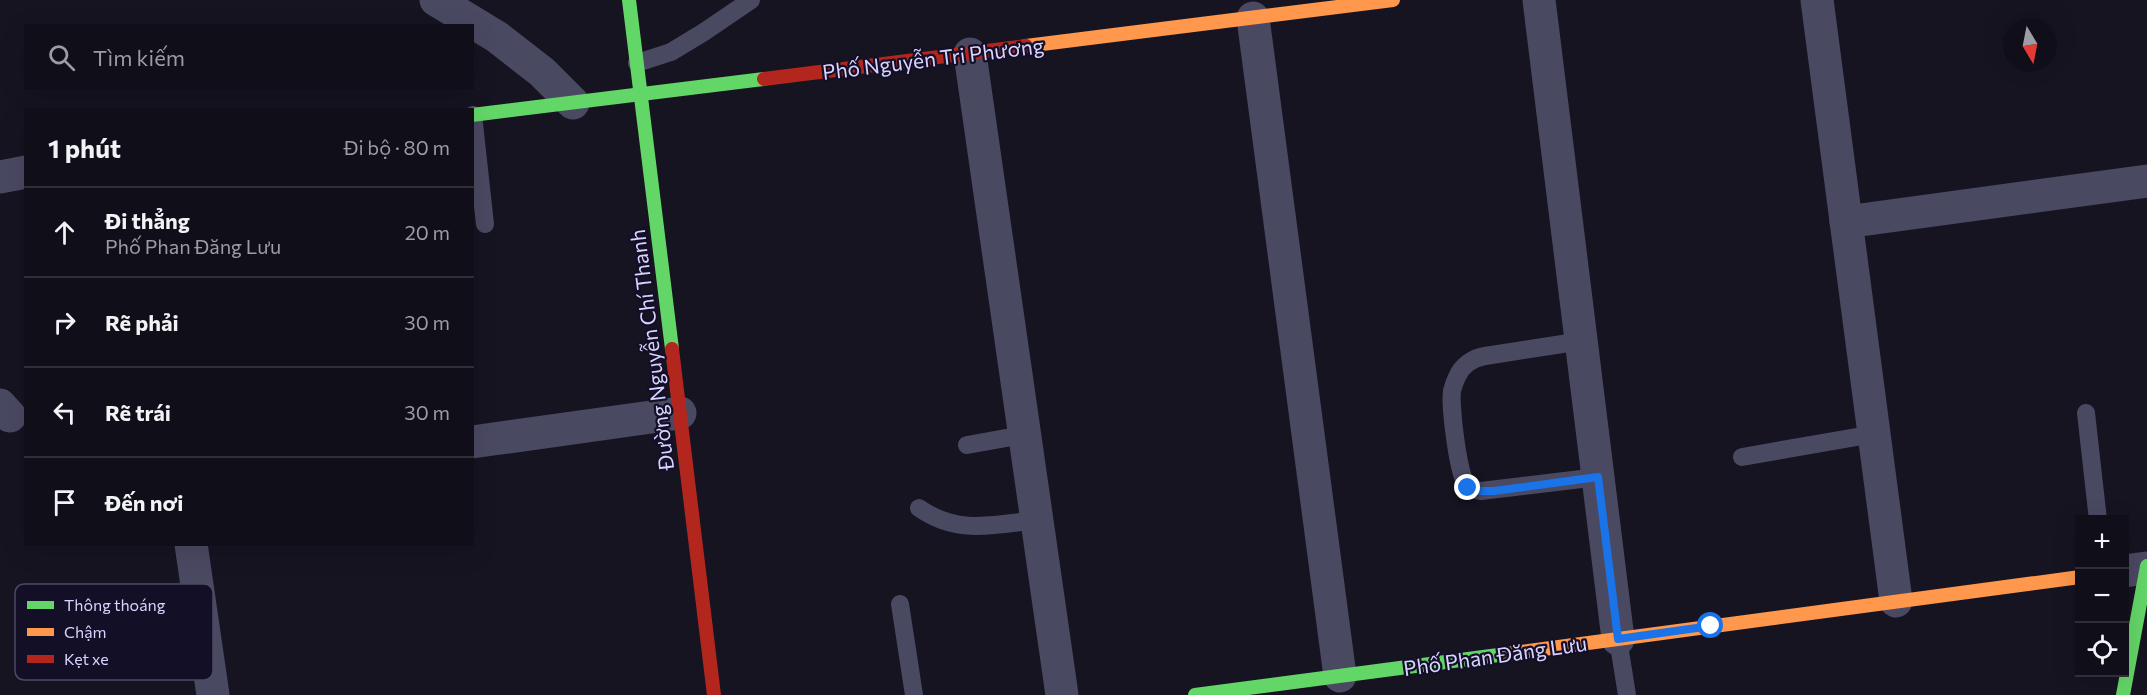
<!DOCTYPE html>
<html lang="vi">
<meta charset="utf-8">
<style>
:root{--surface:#100f19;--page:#191822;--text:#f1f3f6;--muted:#9c9ca2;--line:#302f38}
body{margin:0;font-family:Commissioner,sans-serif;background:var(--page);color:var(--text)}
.controls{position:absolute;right:18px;bottom:18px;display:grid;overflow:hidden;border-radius:0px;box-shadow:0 6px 24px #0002}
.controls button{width:54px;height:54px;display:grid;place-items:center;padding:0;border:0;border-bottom:2px solid var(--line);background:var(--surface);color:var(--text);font:30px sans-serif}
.compass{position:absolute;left:2003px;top:18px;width:54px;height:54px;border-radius:50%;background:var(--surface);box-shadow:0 6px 24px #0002;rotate:170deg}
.stop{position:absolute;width:18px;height:18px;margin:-14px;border:4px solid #1a73e8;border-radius:50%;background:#fff}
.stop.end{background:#1a73e8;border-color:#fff;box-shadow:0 2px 6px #0008}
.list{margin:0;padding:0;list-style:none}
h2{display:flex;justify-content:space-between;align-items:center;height:78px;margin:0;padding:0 24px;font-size:26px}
h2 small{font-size:20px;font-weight:400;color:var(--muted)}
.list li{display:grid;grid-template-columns:39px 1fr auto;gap:18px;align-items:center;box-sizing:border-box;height:90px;padding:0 24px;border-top:2px solid var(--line)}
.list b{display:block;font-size:22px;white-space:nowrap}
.list p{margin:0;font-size:20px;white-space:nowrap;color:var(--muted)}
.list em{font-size:20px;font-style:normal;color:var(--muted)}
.icon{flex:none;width:33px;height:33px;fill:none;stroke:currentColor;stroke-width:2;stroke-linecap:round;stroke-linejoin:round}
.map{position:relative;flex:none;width:2147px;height:695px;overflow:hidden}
.search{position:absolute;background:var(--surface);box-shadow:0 6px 24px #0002;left:24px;top:24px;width:450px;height:66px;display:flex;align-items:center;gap:15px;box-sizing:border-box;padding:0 21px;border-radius:0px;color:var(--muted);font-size:22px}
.panel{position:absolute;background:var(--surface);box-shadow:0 6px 24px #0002;left:24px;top:108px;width:450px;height:438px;border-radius:0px}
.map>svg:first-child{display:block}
</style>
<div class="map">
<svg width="2147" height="695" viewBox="0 0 2147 695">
<rect width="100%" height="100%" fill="#161421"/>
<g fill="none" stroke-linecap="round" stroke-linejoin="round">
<!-- lane -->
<g stroke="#4a4962" stroke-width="18">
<polyline points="637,63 671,52 704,32 751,0"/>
<polyline points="473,115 485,224"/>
<path d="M 1582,341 L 1485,356 C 1473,358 1462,365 1457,377 C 1455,381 1453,387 1452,391 C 1450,404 1458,479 1468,487 C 1471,490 1477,490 1481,491 L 1598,477"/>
<polyline points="2086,413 2098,520"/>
<polyline points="967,445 1023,435"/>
<polyline points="1742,457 1874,434"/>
<path d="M 919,508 C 957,535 993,525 1037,520"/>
<polyline points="900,604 914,695"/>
<polyline points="1618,639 1627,695"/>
</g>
<!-- street -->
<g stroke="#4a4962" stroke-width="33">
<polyline points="436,0 497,37 542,72 573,103"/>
<polyline points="1539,0 1618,639"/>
<polyline points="1817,0 1896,601"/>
<polyline points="1253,18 1340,676"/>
<polyline points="970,54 1062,695"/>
<polyline points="0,177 26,172"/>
<polyline points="1846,222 2147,181"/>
<polyline points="0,405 10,416"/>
<polyline points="472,442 680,413"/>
<polyline points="191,544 213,695"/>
<polyline points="2124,571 2146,568"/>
</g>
<!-- fast -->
<g stroke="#63d668" stroke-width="14">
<polyline points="629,0 672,349"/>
<polyline points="472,115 764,79"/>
<polyline points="1195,695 1506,654"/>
<polyline points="2123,695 2147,566"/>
</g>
<!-- slow -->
<g stroke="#ff974d" stroke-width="14">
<polyline points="1026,46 1393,0"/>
<polyline points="1506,654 2080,577"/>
</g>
<!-- jam -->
<g stroke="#b3261e" stroke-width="14">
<polyline points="764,79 1026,46"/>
<polyline points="672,349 714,695"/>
</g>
</g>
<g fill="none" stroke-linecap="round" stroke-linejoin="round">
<!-- route -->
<polyline stroke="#1a73e8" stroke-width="8" points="1468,488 1481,491 1494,491 1598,477 1618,639 1711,626"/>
</g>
<g text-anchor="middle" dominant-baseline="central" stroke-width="4.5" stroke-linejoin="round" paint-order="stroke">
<!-- street labels -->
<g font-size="21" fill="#d9d4ff" stroke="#130f26">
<text transform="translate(933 58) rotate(-7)">Phố Nguyễn Tri Phương</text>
<text transform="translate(651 350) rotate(-97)">Đường Nguyễn Chí Thanh</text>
<text transform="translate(1495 655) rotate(-8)">Phố Phan Đăng Lưu</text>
</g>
</g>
<!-- legend -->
<rect x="15" y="584" width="198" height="96" rx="9" fill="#130f26" stroke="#4e4a67" stroke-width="1.5"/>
<rect x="27" y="601" width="27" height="8" fill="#63d668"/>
<rect x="27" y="628" width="27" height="8" fill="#ff974d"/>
<rect x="27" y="655" width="27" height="8" fill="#b3261e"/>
<g font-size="16" fill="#d9d4ff">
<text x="64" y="611">Thông thoáng</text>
<text x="64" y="638">Chậm</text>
<text x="64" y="665">Kẹt xe</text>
</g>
</svg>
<div class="controls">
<button>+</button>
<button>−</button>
<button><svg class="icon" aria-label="locate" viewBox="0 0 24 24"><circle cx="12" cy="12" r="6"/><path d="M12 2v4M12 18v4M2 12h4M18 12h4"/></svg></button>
</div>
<svg class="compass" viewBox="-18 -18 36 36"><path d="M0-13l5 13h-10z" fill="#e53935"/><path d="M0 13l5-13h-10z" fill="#9c9ca2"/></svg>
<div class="stop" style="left:1711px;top:626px"></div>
<div class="stop end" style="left:1468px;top:488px"></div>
<div class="search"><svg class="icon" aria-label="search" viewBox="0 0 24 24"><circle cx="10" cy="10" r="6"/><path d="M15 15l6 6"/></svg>Tìm kiếm</div>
<section class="panel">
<h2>1 phút<small>Đi bộ · 80 m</small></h2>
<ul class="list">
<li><svg class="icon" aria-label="ahead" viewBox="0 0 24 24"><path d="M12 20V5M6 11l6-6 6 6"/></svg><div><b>Đi thẳng</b><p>Phố Phan Đăng Lưu</p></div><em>20 m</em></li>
<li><svg class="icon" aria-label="right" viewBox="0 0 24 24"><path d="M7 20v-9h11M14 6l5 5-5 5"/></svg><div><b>Rẽ phải</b></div><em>30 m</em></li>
<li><svg class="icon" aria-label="left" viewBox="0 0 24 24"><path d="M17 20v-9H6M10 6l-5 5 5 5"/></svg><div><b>Rẽ trái</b></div><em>30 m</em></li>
<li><svg class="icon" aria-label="arrive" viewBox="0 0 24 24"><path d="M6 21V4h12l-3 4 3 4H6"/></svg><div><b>Đến nơi</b></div></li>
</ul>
</section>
</div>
